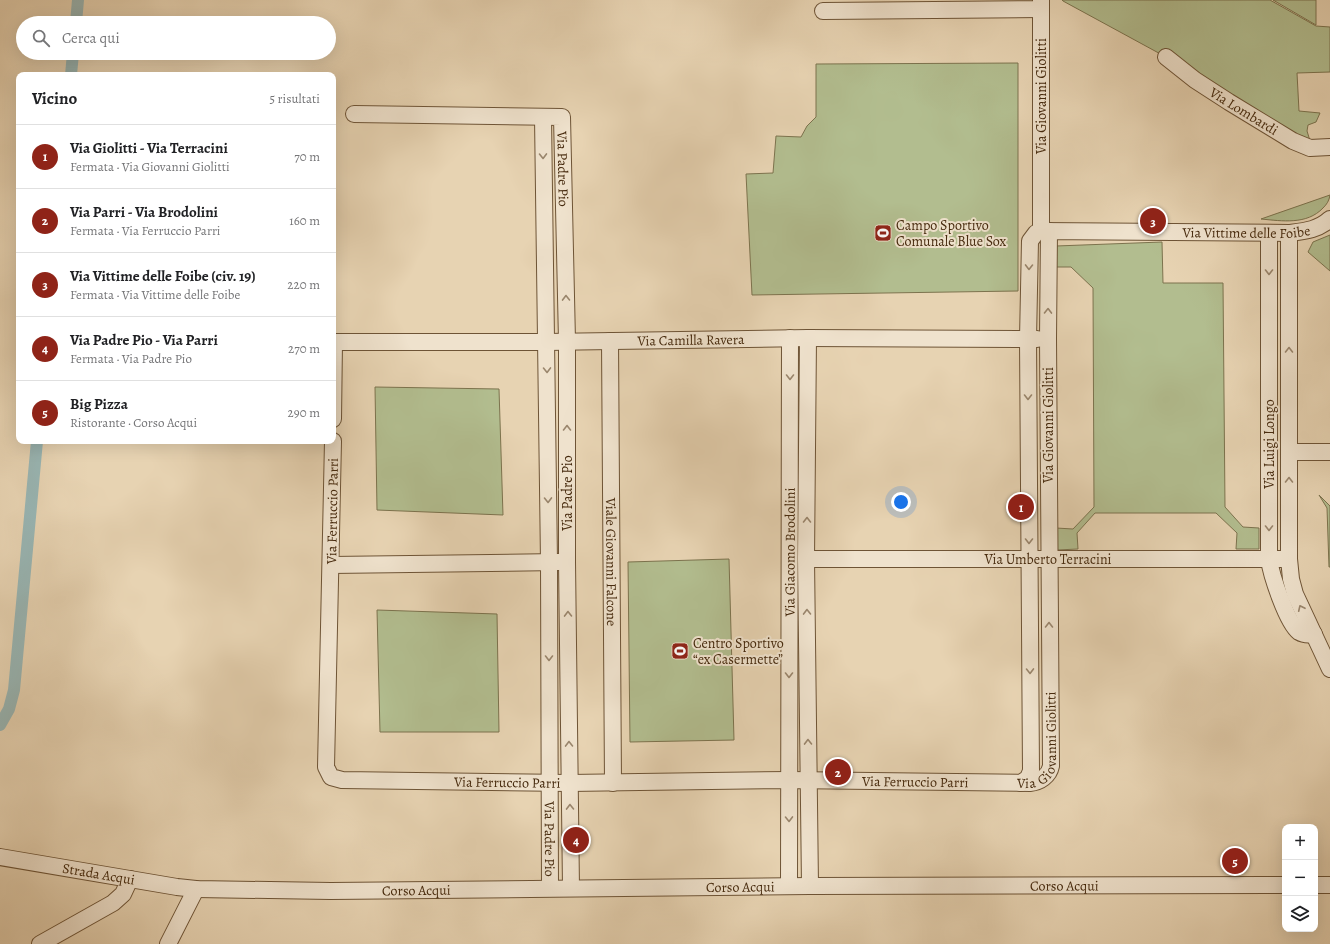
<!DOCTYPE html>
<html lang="it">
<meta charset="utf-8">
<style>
:root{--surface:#fff;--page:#f6f6f6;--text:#202124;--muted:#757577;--line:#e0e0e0;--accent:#8f2418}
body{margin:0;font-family:Alegreya,serif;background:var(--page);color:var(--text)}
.controls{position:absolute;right:12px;bottom:12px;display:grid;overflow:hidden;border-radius:8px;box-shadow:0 4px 16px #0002}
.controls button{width:36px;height:36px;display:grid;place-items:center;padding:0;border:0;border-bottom:1px solid var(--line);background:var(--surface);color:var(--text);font:20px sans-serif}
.you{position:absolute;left:901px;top:502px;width:14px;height:14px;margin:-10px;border:3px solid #fff;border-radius:50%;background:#1a73e8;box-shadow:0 0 0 6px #1a73e833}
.badge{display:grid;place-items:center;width:26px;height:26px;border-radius:50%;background:var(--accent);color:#fff;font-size:13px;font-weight:700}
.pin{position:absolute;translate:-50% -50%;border:2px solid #fff;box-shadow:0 1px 4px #0006}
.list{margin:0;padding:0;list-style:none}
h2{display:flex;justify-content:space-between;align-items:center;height:52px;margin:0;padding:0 16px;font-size:17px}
h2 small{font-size:13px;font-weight:400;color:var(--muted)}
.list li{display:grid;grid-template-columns:26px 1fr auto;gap:12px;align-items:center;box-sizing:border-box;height:64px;padding:0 16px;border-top:1px solid var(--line)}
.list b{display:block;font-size:15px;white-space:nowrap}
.list p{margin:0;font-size:13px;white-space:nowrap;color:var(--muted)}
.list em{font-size:13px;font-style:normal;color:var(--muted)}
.icon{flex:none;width:22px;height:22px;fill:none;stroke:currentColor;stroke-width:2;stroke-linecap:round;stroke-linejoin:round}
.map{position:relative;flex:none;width:1330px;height:944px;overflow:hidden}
.search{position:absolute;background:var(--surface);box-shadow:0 4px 16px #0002;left:16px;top:16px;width:320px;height:44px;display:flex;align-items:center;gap:10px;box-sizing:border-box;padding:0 14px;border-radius:22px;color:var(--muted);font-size:15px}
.panel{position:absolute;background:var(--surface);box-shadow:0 4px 16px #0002;left:16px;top:72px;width:320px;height:372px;border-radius:8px}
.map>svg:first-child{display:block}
</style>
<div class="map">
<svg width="1330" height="944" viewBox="0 0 1330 944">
<rect width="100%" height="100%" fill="#e7d3b2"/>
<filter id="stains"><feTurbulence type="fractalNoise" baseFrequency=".005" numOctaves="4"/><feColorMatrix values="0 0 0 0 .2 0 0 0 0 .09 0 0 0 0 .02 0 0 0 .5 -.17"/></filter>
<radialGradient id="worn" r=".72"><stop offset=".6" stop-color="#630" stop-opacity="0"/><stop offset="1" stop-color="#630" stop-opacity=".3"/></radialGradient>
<!-- green -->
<g fill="#b2bd8f" stroke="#7c734e">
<polygon points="1062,0 1270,0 1316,26 1330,27 1330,72 1297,73 1299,111 1320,113 1316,122 1308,125 1307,131 1311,144 1166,57 1063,1"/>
<polygon points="1273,0 1316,0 1316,25"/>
<polygon points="1018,63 1018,291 752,295 746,174 773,173 776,136 801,137 807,126 816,117 816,64"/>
<path d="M 1330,195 C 1329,201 1327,204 1323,208 C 1307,225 1282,221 1261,219 Z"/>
<polygon points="1330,235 1330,271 1308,252 1313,242"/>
<polygon points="1162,242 1163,283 1223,283 1225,507 1243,527 1259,528 1259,549 1236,549 1237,533 1216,513 1095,513 1077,533 1078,549 1057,550 1056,528 1073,529 1094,507 1093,288 1071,267 1056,267 1056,246"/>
<polygon points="375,387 499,389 503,515 377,510"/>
<polygon points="1319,495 1330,506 1330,567 1329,567 1327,508"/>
<polygon points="729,559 734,740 630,742 628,562"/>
<polygon points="377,610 497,614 499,732 380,732"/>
</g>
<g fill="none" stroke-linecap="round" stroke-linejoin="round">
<!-- canal -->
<g stroke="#99b6b4" stroke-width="12">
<polyline points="76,23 78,0"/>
<polyline points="71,75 73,53"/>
<polyline points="0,725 9,709 14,690 37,441"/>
</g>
<!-- minor casing -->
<g stroke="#6e5436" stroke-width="18">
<g id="minor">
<polyline points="1041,9 1041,231"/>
<polyline points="823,11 1041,9 1041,0"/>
<path id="s1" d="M 1166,57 L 1195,80 L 1229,102 L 1293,141 L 1310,148 L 1330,147"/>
<path id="s2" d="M 354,114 L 562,117 L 567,341 L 567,562 L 571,888"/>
<path id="s3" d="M 543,117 L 549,562 L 550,888"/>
<path d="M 1269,233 L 1269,559 C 1271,575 1287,623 1299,632 C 1304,635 1308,635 1314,634"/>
<polyline points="1289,233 1289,559 1291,579 1295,594 1330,669"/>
<polyline points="808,338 806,559 810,886"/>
<path id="s4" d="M 610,341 L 613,783"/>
<path id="s5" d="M 333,419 L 334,342 L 546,342 L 808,338 L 1037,339"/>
<path id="s6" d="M 333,441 L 326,767 L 331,777 L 342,780 L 569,783 L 789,780 L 1030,783 C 1040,782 1049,776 1051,766 L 1048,339 L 1049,231"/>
<polyline points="1289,452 1330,452"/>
<path id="s7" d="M 806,559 L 1289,559"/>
<polyline points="331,565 559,562"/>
<path id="s8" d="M 1021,783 L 1028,778 L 1031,771 L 1028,339 L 1030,241 L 1036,233 L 1041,231 L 1289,233 C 1305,231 1318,230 1330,219"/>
<path id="s9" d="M 0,857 L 177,887 L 196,889 L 331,891 L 810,886 L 1285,885"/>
<polyline points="1315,885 1330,885"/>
<path id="s10" d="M 789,886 L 790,338"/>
<polyline points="40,944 113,903 123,894 130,879"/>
<polyline points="168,944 196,889"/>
</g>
</g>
<!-- minor -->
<use href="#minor" stroke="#efe2cd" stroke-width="16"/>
</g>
<!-- one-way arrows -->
<defs><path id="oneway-chevron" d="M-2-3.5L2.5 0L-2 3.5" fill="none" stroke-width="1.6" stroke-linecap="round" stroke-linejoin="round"/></defs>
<g stroke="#9a866d">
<use href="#oneway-chevron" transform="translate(543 156) rotate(89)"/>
<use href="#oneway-chevron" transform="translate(1029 267) rotate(91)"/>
<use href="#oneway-chevron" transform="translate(1269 272) rotate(90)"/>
<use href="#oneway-chevron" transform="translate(566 298) rotate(-91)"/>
<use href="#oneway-chevron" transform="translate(1048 311) rotate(-89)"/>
<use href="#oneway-chevron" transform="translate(1289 350) rotate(-90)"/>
<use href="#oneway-chevron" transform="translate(547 370) rotate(89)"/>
<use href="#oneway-chevron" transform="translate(790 377) rotate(90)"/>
<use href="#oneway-chevron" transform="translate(1028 397) rotate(90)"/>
<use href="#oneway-chevron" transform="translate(567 428) rotate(-90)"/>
<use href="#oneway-chevron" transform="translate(1289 480) rotate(-90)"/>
<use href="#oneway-chevron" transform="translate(548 500) rotate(89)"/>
<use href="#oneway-chevron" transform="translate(807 520) rotate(-90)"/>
<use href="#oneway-chevron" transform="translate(1269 528) rotate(90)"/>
<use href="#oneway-chevron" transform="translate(1029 541) rotate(90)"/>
<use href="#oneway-chevron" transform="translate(1301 608) rotate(-115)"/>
<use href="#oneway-chevron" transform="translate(807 612) rotate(-91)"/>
<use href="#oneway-chevron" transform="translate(568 614) rotate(-91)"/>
<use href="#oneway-chevron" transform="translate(1049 625) rotate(-90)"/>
<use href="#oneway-chevron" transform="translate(549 658) rotate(90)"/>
<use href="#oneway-chevron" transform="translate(1030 671) rotate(89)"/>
<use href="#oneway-chevron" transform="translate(789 675) rotate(90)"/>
<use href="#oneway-chevron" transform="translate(808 742) rotate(-91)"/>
<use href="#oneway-chevron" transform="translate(569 744) rotate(-91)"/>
<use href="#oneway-chevron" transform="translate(570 807) rotate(-91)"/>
<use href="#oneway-chevron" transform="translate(789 819) rotate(89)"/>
</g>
<!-- icons -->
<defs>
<g id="stadium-square" transform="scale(0.9)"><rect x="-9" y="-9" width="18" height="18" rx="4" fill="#8f2418" stroke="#efe2cd"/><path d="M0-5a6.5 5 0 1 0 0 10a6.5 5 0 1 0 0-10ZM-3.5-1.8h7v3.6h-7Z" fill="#fff"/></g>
</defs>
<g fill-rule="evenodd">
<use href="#stadium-square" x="883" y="233"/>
<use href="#stadium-square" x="680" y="651"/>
</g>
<g text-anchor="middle" stroke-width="4" stroke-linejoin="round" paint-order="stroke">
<!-- street labels -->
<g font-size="14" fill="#45290d" stroke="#efe2cd">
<text transform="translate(1041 96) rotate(-90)" y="5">Via Giovanni Giolitti</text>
<text dy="5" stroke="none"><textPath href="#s1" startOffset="95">Via Lombardi</textPath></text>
<text dy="5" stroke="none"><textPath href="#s2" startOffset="260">Via Padre Pio</textPath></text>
<text dy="5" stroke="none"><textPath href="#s8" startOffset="767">Via Vittime delle Foibe</textPath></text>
<text dy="5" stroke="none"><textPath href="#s5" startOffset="434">Via Camilla Ravera</textPath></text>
<text transform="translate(1048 425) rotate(-90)" y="5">Via Giovanni Giolitti</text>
<text transform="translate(1269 444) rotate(-90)" y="5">Via Luigi Longo</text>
<text transform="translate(567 493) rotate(-90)" y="5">Via Padre Pio</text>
<text transform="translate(332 511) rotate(-89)" y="5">Via Ferruccio Parri</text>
<text dy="5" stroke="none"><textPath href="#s10" startOffset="334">Via Giacomo Brodolini</textPath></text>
<text dy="5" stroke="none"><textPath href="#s7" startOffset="242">Via Umberto Terracini</textPath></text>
<text dy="5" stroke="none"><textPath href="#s4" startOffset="221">Viale Giovanni Falcone</textPath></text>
<text dy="5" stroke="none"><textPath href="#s6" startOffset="1082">Via Giovanni Giolitti</textPath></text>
<text dy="5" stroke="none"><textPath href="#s6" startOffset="514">Via Ferruccio Parri</textPath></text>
<text dy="5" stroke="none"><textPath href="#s6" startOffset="922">Via Ferruccio Parri</textPath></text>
<text dy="5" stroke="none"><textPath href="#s3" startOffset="722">Via Padre Pio</textPath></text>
<text dy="5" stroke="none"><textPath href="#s9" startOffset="100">Strada Acqui</textPath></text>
<text dy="5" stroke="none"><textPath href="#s9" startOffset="1067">Corso Acqui</textPath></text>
<text dy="5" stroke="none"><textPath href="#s9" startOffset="743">Corso Acqui</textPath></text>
<text dy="5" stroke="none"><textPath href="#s9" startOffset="419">Corso Acqui</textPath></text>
</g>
<!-- poi labels -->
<g font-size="14" fill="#45290d" stroke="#efe2cd" text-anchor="start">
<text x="896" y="230">Campo Sportivo<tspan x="896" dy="16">Comunale Blue Sox</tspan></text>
<text x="693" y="648">Centro Sportivo<tspan x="693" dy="16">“ex Casermette”</tspan></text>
</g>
</g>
<rect width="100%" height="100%" filter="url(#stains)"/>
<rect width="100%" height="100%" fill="url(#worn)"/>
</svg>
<div class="controls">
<button>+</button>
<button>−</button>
<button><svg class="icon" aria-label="layers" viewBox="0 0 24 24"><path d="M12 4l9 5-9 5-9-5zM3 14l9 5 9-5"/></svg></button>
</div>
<div class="you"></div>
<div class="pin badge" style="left:1021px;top:507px">1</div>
<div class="pin badge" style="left:838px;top:772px">2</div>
<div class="pin badge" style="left:1153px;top:221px">3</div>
<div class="pin badge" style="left:576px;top:840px">4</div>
<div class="pin badge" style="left:1235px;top:861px">5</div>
<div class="search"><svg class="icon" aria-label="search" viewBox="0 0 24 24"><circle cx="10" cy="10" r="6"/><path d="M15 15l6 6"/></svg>Cerca qui</div>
<section class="panel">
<h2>Vicino<small>5 risultati</small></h2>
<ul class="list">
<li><span class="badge">1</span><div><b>Via Giolitti - Via Terracini</b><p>Fermata · Via Giovanni Giolitti</p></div><em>70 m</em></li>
<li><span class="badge">2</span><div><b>Via Parri - Via Brodolini</b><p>Fermata · Via Ferruccio Parri</p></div><em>160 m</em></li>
<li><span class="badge">3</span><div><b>Via Vittime delle Foibe (civ. 19)</b><p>Fermata · Via Vittime delle Foibe</p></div><em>220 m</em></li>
<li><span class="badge">4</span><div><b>Via Padre Pio - Via Parri</b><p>Fermata · Via Padre Pio</p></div><em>270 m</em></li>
<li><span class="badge">5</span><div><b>Big Pizza</b><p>Ristorante · Corso Acqui</p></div><em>290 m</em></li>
</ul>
</section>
</div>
